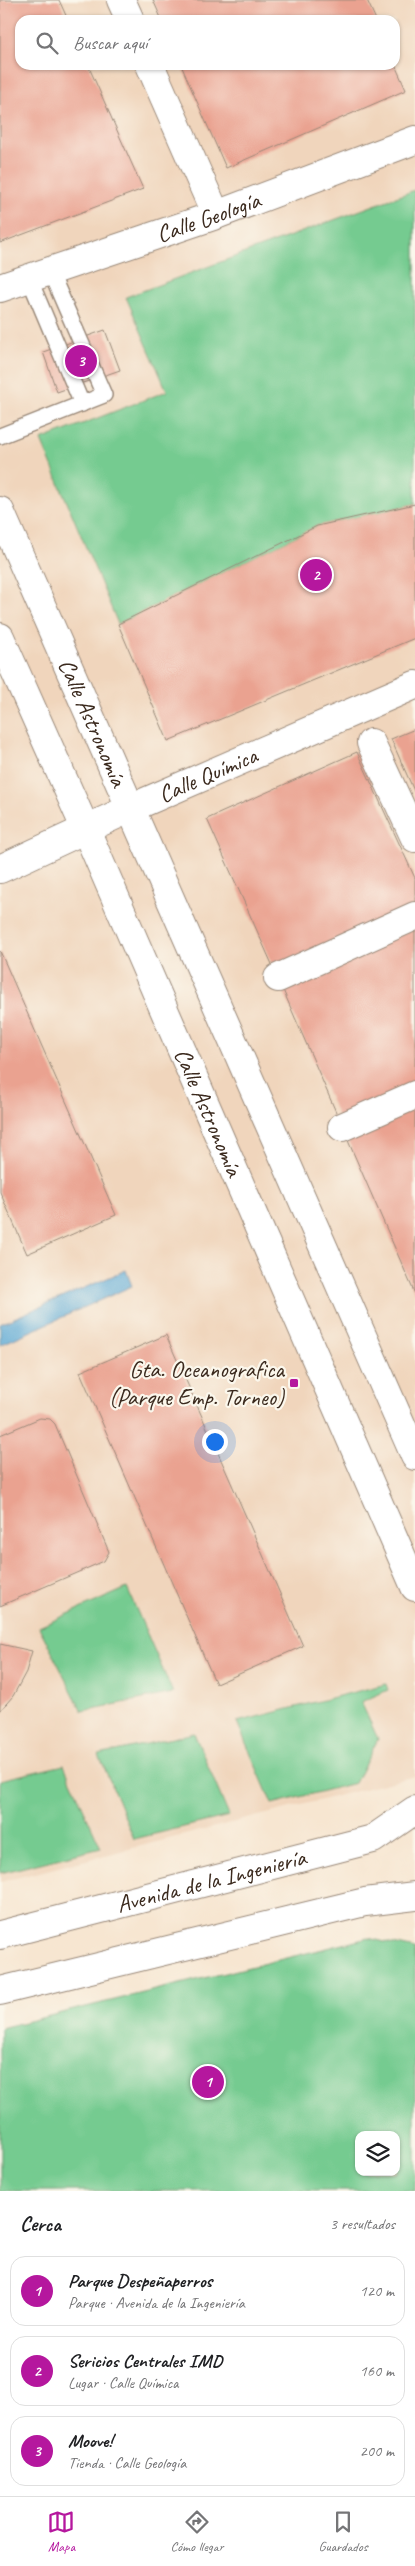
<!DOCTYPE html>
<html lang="es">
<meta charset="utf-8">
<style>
:root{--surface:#fff;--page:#f6f6f6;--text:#202124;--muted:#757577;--line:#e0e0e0;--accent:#b5179e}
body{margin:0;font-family:Caveat,sans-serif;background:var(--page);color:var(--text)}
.controls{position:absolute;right:15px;bottom:15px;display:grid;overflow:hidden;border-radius:10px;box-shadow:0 1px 4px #0004}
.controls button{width:45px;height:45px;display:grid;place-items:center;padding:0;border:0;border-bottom:1px solid var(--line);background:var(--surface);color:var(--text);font:25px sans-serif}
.you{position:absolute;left:214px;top:1441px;width:18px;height:18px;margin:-12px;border:4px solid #fff;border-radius:50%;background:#1a73e8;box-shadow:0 0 0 8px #1a73e833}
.badge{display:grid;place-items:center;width:32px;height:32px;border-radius:50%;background:var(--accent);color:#fff;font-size:16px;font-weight:700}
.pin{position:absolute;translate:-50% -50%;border:2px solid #fff;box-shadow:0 1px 5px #0006}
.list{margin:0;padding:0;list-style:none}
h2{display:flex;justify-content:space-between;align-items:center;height:65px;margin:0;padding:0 20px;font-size:21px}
h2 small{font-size:16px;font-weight:400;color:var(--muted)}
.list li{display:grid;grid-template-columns:32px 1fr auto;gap:15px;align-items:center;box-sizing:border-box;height:70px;margin:0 10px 10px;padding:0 10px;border:1px solid var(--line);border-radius:15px}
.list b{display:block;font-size:19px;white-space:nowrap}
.list p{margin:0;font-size:16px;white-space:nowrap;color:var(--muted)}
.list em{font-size:16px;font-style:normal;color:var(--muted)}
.icon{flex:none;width:28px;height:28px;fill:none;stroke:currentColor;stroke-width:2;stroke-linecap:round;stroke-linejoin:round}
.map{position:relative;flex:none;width:415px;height:2191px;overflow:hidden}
.search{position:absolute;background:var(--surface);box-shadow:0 1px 4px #0004;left:15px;right:15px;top:15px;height:55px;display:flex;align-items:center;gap:12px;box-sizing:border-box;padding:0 18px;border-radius:15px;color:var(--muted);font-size:19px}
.sheet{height:305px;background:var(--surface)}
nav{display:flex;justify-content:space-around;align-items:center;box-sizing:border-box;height:70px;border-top:1px solid var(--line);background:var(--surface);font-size:14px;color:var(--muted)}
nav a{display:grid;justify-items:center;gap:2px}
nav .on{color:var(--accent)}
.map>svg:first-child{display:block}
</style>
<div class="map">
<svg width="415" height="2191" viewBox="0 0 415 2191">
<rect width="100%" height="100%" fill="#fbf7ec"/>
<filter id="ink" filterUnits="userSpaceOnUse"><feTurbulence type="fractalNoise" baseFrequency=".02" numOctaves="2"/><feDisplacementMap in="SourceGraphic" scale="10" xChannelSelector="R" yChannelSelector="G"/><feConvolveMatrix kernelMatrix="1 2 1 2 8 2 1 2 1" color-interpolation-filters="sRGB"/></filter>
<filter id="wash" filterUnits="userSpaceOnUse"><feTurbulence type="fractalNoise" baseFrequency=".0096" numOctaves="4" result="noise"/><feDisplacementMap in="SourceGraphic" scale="20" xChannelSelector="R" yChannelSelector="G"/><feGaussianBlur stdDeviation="1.12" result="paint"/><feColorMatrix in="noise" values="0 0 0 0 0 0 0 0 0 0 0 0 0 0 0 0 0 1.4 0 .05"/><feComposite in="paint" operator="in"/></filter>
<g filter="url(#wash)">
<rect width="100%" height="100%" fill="#f7e6d1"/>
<!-- built -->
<path fill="#f0d5bc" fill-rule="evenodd" d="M 0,0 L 415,0 L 415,1776 L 0,1882 ZM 20,20 L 395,20 L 395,65 L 20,65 Z"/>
<!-- green -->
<g fill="#74cb90" stroke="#587a57" fill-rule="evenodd">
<polygon points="415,190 415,504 317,526 118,624 41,440 167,391 126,297"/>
<polygon points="127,1588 173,1693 82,1711 39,1627"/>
<polygon points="386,1684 388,1690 361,1702 378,1739 355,1783 272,1804 237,1722"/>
<polygon points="194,1733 229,1816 134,1839 99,1755"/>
<polygon points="64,1765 101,1848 0,1873 0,1780"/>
<path d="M 368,1938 L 415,1949 L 415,2191 L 0,2191 L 0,2028 ZM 359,2135 L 396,2135 L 396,2172 L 359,2172 Z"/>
</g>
<!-- water -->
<polygon fill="#5ba8d4" stroke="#4b6979" points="126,1270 132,1286 0,1345 0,1324"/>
<g id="blocks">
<!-- building -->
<g fill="#eaa290">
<polygon points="0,0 59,0 68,20 20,20 20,65 88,65 143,189 0,243"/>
<polygon points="153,0 367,0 376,20 162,20"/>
<polygon points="181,65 395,65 406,90 226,168"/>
<polygon points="105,330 120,370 57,392 43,352"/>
<polygon points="415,504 415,638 168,741 118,624 317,526"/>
<polygon points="415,729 415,793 391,739"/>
<polygon points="357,752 415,878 415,907 275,971 207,819"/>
<polygon points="415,927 415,1086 339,1119 283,990"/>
<polygon points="0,951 116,1215 27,1254 0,1192"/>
<polygon points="415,1106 415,1294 346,1136"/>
<polygon points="166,1335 303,1646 216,1684 80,1372"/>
<polygon points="40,1418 50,1419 55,1424 109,1552 104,1561 0,1606 0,1435"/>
<polygon points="0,1644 32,1651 26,1672 13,1696 0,1711"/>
</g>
</g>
</g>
<g filter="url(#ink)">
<use href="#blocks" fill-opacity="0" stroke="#998878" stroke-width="1"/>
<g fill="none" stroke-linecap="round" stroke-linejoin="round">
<!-- lane casing -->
<g stroke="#998878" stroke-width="18">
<g id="lane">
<polyline points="29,278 82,404"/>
<polyline points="0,436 104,395 50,271"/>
</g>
</g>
<!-- street casing -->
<g stroke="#998878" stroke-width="30">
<g id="street">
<polyline points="121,0 130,20"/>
<polyline points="150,65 216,215"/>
<path id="s1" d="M 0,288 L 216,215 L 415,140"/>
<polyline points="371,743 415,838"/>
<path id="s2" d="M 0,869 L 131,808 L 415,685"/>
<polyline points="278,978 415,916"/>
<polyline points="342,1127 415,1095"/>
</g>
</g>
<!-- secondary casing -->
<g stroke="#998878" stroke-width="30">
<g id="secondary">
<path id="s3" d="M 0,511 L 415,1456"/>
<path id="s4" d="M 0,637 L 86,830 L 415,1587"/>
<path id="s5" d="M 0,1935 L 373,1839 L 415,1810"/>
<polyline points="0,1991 365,1902 415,1896"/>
</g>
</g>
<!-- lane -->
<use href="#lane" stroke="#fff" stroke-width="15"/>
<!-- street -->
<use href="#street" stroke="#fff" stroke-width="28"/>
<!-- secondary -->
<use href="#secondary" stroke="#fff" stroke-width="28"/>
</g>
</g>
<!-- markers -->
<rect fill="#b5179e" stroke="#fbf7ec" stroke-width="2" x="289" y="1378" width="10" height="10" rx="2.5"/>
<g text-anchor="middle" stroke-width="4.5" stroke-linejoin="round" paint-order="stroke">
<!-- street labels -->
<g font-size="24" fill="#3b2a1e" stroke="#fbf7ec">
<text dy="8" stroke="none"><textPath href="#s1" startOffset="220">Calle Geología</textPath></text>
<text dy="8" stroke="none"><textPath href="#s3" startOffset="231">Calle Astronomía</textPath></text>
<text dy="8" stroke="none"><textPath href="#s2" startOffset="228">Calle Química</textPath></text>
<text dy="8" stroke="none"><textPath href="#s4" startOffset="519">Calle Astronomía</textPath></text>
<text dy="8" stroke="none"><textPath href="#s5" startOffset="218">Avenida de la Ingeniería</textPath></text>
</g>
<!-- poi labels -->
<g font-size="24" fill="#3b2a1e" stroke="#fbf7ec" text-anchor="end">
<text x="284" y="1377">Gta. Oceanografica<tspan x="284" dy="28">(Parque Emp. Torneo)</tspan></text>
</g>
</g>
</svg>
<div class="controls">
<button><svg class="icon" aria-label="layers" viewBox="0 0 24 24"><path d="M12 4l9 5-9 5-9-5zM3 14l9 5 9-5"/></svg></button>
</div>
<div class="you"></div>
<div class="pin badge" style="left:208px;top:2082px">1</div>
<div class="pin badge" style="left:316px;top:575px">2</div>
<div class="pin badge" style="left:81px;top:361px">3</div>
<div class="search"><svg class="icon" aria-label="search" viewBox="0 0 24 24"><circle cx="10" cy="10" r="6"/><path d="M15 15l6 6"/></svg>Buscar aquí</div>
</div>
<section class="sheet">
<h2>Cerca<small>3 resultados</small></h2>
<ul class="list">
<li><span class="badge">1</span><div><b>Parque Despeñaperros</b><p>Parque · Avenida de la Ingeniería</p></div><em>120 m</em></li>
<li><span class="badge">2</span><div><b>Sericios Centrales IMD</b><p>Lugar · Calle Química</p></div><em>160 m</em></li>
<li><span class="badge">3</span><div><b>Moove!</b><p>Tienda · Calle Geología</p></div><em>200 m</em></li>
</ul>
</section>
<nav>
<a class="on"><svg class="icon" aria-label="map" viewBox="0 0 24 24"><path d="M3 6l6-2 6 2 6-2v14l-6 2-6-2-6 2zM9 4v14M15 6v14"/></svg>Mapa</a>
<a><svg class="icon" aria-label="directions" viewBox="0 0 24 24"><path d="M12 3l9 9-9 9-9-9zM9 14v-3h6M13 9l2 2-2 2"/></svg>Cómo llegar</a>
<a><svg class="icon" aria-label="saved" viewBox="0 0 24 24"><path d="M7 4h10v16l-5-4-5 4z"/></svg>Guardados</a>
</nav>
